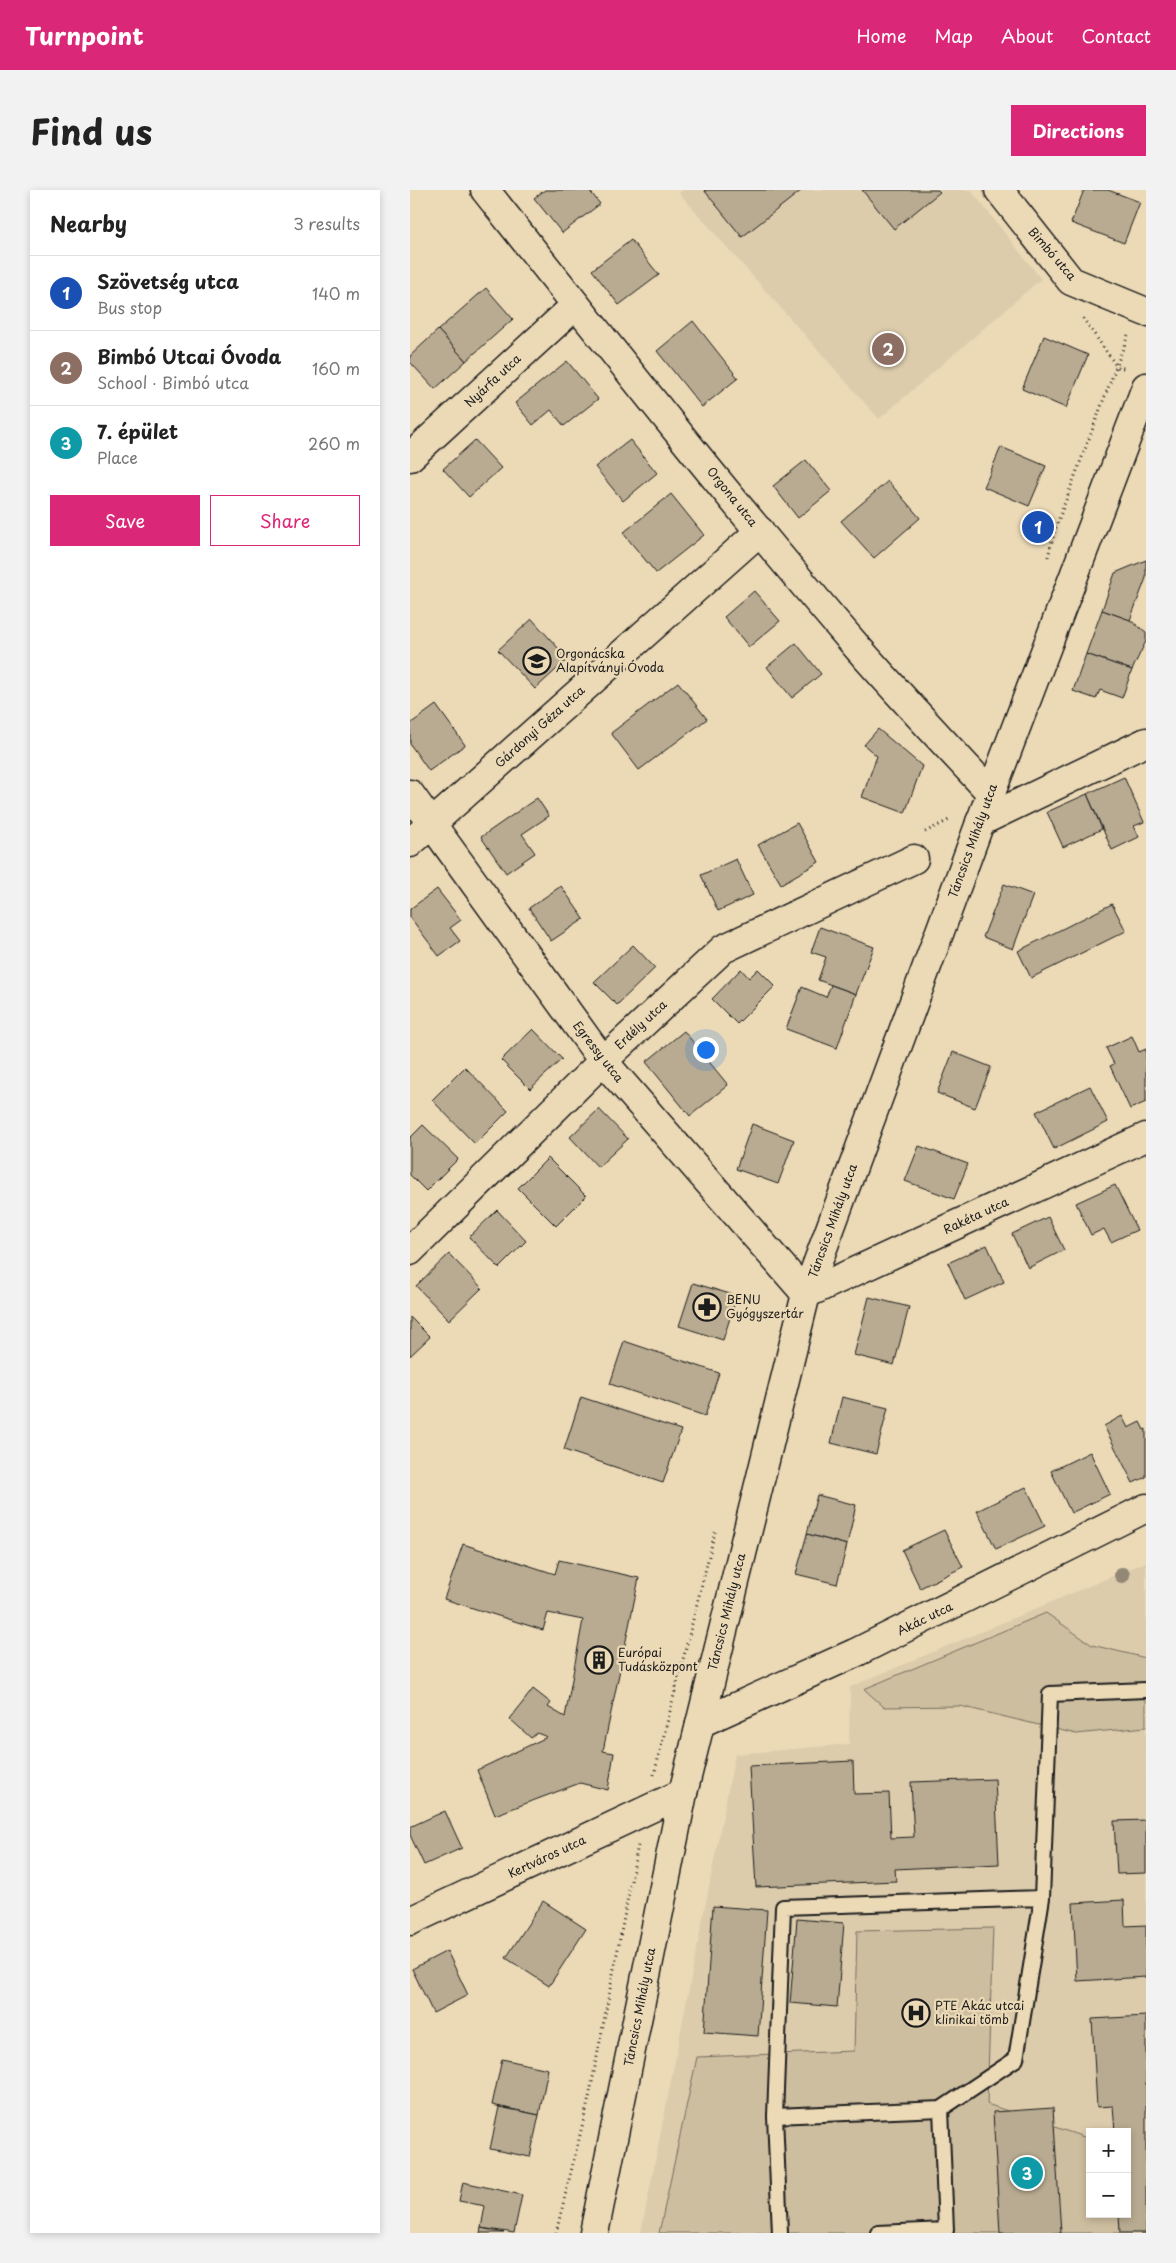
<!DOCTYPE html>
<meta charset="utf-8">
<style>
:root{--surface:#fff;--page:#f2f2f2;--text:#222;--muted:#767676;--line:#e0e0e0;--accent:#db2777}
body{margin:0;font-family:"Playpen Sans",sans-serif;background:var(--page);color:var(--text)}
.controls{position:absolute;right:15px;bottom:15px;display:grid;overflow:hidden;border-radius:0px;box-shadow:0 2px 8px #0003}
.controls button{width:45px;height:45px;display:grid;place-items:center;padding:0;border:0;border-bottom:1px solid var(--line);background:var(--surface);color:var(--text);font:25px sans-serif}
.you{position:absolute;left:295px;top:859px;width:18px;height:18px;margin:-12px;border:4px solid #fff;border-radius:50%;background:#1a73e8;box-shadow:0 0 0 8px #1a73e833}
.badge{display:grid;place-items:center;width:32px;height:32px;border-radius:50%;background:var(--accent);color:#fff;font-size:16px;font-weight:700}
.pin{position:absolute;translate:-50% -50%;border:2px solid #fff;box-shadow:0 1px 5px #0006}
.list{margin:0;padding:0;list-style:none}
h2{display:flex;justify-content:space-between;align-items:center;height:65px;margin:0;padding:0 20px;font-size:21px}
h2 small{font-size:16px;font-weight:400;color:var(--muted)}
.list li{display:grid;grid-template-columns:32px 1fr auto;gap:15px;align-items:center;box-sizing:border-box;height:75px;padding:0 20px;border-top:1px solid var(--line)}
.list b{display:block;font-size:19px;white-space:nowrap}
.list p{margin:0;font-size:16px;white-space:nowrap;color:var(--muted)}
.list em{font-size:16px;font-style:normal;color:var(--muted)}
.actions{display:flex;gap:10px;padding:15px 20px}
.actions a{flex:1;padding:11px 0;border:1px solid var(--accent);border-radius:0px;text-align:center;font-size:18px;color:var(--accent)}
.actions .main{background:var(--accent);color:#fff}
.map{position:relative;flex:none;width:736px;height:2043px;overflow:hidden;border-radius:0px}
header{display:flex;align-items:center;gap:30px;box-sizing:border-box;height:70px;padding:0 25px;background:var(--accent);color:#fff}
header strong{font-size:24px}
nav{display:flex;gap:28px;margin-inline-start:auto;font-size:18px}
.intro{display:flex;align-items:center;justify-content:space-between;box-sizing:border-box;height:120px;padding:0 30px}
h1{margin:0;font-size:35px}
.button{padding:12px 22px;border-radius:0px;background:var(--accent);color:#fff;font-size:18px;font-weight:700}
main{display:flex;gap:30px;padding:0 30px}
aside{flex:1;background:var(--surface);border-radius:0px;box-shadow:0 2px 8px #0003}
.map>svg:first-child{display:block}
</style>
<header>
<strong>Turnpoint</strong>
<nav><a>Home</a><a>Map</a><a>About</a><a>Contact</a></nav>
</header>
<div class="intro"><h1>Find us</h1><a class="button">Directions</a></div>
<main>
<aside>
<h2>Nearby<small>3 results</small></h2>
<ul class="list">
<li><span class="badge" style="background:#1a4fb4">1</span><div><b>Szövetség utca</b><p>Bus stop</p></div><em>140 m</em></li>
<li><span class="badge" style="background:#8d6e63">2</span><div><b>Bimbó Utcai Óvoda</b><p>School · Bimbó utca</p></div><em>160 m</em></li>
<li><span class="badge" style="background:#0f9aa8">3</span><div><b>7. épület</b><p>Place</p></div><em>260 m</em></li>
</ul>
<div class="actions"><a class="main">Save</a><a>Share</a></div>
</aside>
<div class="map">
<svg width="736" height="2043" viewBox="0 0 736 2043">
<rect width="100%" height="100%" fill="#ecdab7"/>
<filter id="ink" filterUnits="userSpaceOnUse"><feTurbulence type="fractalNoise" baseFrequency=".02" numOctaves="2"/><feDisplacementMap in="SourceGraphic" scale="10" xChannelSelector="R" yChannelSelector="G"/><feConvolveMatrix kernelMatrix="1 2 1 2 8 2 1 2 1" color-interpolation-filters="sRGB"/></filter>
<g filter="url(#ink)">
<!-- built -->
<g fill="#dcccac" fill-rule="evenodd">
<polygon points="273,0 561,0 631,89 469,229 269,3"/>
<path d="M 736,1372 L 736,2043 L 231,2043 L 325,1564 L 439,1554 L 440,1497 ZM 680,1942 L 717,1942 L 717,2024 L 680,2024 Z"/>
</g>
<!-- green -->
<g fill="#cebea0" stroke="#756d5e">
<polygon points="636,1423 682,1455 736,1468 736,1537 666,1544 550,1516 474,1517 454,1499"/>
<polygon points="583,1738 577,1914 680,1949 680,2024 717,2024 736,2043 249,2043 287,1867 444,1861 447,1741"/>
</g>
<!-- building -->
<g fill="#b8ab91" stroke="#1c1c1c">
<polygon points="135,0 179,0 190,14 152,43 124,8"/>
<polygon points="294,0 392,0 332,47"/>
<polygon points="452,0 528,0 530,2 484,39"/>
<polygon points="674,0 698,0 730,12 714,53 661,33"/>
<polygon points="221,50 249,85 209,115 182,80"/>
<polygon points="76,98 103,129 56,171 28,140"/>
<polygon points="283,131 328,188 292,217 247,161"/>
<polygon points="28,140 56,171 25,199 0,172 0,166"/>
<polygon points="634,146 678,165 656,218 612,199"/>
<polygon points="157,171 188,209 154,236 141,220 123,235 105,213"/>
<polygon points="65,250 91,278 59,307 33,279"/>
<polygon points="220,250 247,283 213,311 185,277"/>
<polygon points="591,257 636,276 619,316 574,297"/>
<polygon points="396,270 421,301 388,328 363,296"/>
<polygon points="478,291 510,328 464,368 431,331"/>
<polygon points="261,304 294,345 246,383 213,343"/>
<polygon points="736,370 736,388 720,430 692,420 705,383"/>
<polygon points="344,401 370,431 339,457 314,427"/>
<polygon points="692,420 720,430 736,442 736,451 722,480 676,464"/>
<polygon points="122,429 158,469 125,499 88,460"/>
<polygon points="386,453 411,484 382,508 357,477"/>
<polygon points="676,464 722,480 712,508 690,500 686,509 663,501"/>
<polygon points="268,492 297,529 229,580 201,543"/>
<polygon points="26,515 55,555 19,581 0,554 0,534"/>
<polygon points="468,539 512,576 495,623 452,607 467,566 454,555"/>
<polygon points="714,587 734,632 724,636 729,647 702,660 677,604"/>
<polygon points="677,604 692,639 653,657 637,622"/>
<polygon points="127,608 139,626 112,644 125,663 96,683 71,647"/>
<polygon points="387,633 409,672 371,694 348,655"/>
<polygon points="326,669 343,705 308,721 291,685"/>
<polygon points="594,694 623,705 603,759 573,747"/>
<polygon points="151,696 174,729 141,751 119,718"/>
<polygon points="27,699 51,730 40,738 50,751 29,766 0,727 0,719"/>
<polygon points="702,714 716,741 621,788 608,761"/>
<polygon points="410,737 464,757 446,804 408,790 416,767 401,762"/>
<polygon points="223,755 245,778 207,815 184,792"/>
<polygon points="331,779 339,788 348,779 365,796 327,834 302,809"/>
<polygon points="421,795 446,804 427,858 376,839 392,797 416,807"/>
<polygon points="123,839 152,869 120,899 91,870"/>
<polygon points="274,841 318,895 280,926 236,872"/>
<polygon points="722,846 729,862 736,859 736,912 720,919 700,876 704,874 696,858"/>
<polygon points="543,862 581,877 565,918 527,903"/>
<polygon points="55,877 98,921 65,954 22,910"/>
<polygon points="680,896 698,932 644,959 626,922"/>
<polygon points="189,919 218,949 188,977 160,947"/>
<polygon points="342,934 384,950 368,994 326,979"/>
<polygon points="13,935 48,969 16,1001 0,985 0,948"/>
<polygon points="509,956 558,974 544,1009 495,991"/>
<polygon points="138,968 176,1006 146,1036 108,998"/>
<polygon points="705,995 727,1040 701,1052 694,1039 681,1045 666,1013"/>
<polygon points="87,1020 116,1051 89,1078 59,1047"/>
<polygon points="638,1027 654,1060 618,1078 602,1044"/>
<polygon points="577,1055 594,1092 555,1110 538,1073"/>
<polygon points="39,1064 72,1098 39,1130 6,1096"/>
<polygon points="283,1093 327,1106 313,1150 269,1136"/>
<polygon points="459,1107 499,1117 484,1175 444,1165"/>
<polygon points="0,1127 20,1147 0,1166"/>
<polygon points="214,1151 309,1183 295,1226 200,1194"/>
<polygon points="171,1207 271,1240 253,1293 154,1260"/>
<polygon points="432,1207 478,1218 466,1264 421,1253"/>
<polygon points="712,1226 718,1238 730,1232 734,1240 736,1239 736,1287 723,1293 694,1236"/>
<polygon points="680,1262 700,1304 661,1323 641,1281"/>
<polygon points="616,1297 635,1336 586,1359 567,1321"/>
<polygon points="407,1305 446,1315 437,1355 397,1344"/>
<polygon points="534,1340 553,1377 510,1398 492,1360"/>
<polygon points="397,1344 437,1355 427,1394 386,1384"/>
<polygon points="53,1354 145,1384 149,1370 229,1388 193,1561 204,1563 198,1600 170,1593 85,1625 67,1580 137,1547 127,1543 121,1548 100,1529 123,1499 141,1513 138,1517 155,1527 173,1430 138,1423 133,1440 34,1409"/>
<polygon points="443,1571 444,1604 479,1603 481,1648 504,1647 501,1592 585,1589 589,1674 485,1679 486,1691 346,1697 339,1576"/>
<polygon points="35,1621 52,1658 14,1675 0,1645 0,1637"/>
<polygon points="736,1630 736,1683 707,1684 704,1631"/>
<polygon points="714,1710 715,1736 736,1735 736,1787 667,1791 663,1713"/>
<polygon points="133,1711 176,1739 139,1796 96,1768"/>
<polygon points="303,1716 357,1720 348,1846 294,1842"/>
<polygon points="387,1729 434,1733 427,1817 380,1813"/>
<polygon points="37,1761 58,1805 23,1823 2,1779"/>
<polygon points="736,1826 736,2043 710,2043 709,2024 717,2024 717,1942 705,1942 703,1916 687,1917 682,1829"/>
<polygon points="92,1869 138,1879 129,1925 82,1915"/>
<polygon points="89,1917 129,1925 120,1967 80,1959"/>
<polygon points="643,1918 651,2043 590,2043 583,1922"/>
<polygon points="53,1992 112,2005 104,2043 71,2038 75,2016 49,2011"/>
<polygon points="71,2038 94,2043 70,2043"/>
</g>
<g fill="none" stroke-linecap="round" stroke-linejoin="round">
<!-- lane casing -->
<g stroke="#1c1c1c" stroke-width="18">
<g id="lane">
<polyline points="632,1708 373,1717 365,1926 531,1919 606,1869 632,1708 640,1504 736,1500"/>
<polyline points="365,1926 370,2043"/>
<polyline points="468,2043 536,2040 531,1919"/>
</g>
</g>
<!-- street casing -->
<g stroke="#1c1c1c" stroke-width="31">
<g id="street">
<path d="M 75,0 C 197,154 319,309 447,457 C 491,507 536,555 581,603"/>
<polyline points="589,0 661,91 736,122"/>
<polyline points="0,267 166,115"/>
<polyline points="0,604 193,871 396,1104 736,947"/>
<polyline points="570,632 736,552"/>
<polyline points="0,653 350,341"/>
<polyline points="0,1061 193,871 313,759 504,669"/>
<polyline points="290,1533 445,1463 736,1318"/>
<polyline points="0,1731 273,1603"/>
</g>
</g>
<!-- secondary casing -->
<g stroke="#1c1c1c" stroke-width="31">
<polyline id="secondary" points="184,2043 273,1603 396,1104 581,603 736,197"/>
</g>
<!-- path -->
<g stroke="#1c1c1c" stroke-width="3" stroke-dasharray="1 4" stroke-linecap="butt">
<polyline points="673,128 707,177 714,178"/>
<polyline points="638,367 645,339 718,145"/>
<polyline points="515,642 541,629"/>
<polyline points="244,1585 305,1342"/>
<polyline points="146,2043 179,1908 228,1655"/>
</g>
<!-- lane -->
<use href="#lane" stroke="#ecdab7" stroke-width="14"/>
<!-- street -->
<use href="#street" stroke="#ecdab7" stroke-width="28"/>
<!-- secondary -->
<use href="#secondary" stroke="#ecdab7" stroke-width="28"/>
</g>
<!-- trees -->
<circle fill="#928874" cx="712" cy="1385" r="8"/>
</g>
<!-- icons -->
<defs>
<g id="school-ring" transform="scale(1.4375)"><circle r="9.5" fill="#ecdab7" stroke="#1c1c1c" stroke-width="1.5"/><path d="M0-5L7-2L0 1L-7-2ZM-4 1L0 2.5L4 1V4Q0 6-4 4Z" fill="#1c1c1c"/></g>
<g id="pharmacy-ring" transform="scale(1.4375)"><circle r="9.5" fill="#ecdab7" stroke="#1c1c1c" stroke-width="1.5"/><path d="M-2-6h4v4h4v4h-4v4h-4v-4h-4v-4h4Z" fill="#1c1c1c"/></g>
<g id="building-ring" transform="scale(1.4375)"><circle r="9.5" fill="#ecdab7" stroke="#1c1c1c" stroke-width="1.5"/><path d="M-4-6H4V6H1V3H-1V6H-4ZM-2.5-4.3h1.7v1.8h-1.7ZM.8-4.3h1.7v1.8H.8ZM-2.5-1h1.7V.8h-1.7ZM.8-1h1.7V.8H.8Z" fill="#1c1c1c"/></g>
<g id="hospital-ring" transform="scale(1.4375)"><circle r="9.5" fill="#ecdab7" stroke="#1c1c1c" stroke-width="1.5"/><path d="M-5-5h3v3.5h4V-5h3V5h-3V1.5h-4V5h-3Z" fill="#1c1c1c"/></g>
</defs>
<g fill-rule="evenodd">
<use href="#school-ring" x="127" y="471"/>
<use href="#pharmacy-ring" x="297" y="1117"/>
<use href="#building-ring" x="189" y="1470"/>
<use href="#hospital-ring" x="506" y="1823"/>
</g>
<g text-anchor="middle" stroke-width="4.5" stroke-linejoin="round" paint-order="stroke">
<!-- street labels -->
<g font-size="12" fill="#1c1c1c" stroke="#ecdab7">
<text transform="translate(642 64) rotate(49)" y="4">Bimbó utca</text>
<text transform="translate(83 191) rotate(-43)" y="4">Nyárfa utca</text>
<text transform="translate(322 307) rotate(51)" y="4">Orgona utca</text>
<text transform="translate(130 537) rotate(-42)" y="4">Gárdonyi Géza utca</text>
<text transform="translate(563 651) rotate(-70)" y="4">Táncsics Mihály utca</text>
<text transform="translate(231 835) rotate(-43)" y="4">Erdély utca</text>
<text transform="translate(188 862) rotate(52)" y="4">Egressy utca</text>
<text transform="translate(566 1026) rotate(-25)" y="4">Rakéta utca</text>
<text transform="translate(423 1031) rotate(-70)" y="4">Táncsics Mihály utca</text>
<text transform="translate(317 1422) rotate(-76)" y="4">Táncsics Mihály utca</text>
<text transform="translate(515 1429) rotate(-26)" y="4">Akác utca</text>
<text transform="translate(137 1667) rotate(-25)" y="4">Kertváros utca</text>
<text transform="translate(230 1817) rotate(-79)" y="4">Táncsics Mihály utca</text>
</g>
<!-- poi labels -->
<g font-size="12" fill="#1c1c1c" stroke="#ecdab7" text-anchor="start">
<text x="146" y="468">Orgonácska<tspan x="146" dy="14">Alapítványi Óvoda</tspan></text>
<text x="316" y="1114">BENU<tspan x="316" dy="14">Gyógyszertár</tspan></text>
<text x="208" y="1467">Európai<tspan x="208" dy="14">Tudásközpont</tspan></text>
<text x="525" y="1820">PTE Akác utcai<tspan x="525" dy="14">klinikai tömb</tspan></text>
</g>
</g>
</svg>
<div class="controls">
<button>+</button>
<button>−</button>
</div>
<div class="you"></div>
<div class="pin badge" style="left:628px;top:337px;background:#1a4fb4">1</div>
<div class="pin badge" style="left:478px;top:159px;background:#8d6e63">2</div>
<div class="pin badge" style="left:617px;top:1983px;background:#0f9aa8">3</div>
</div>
</main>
